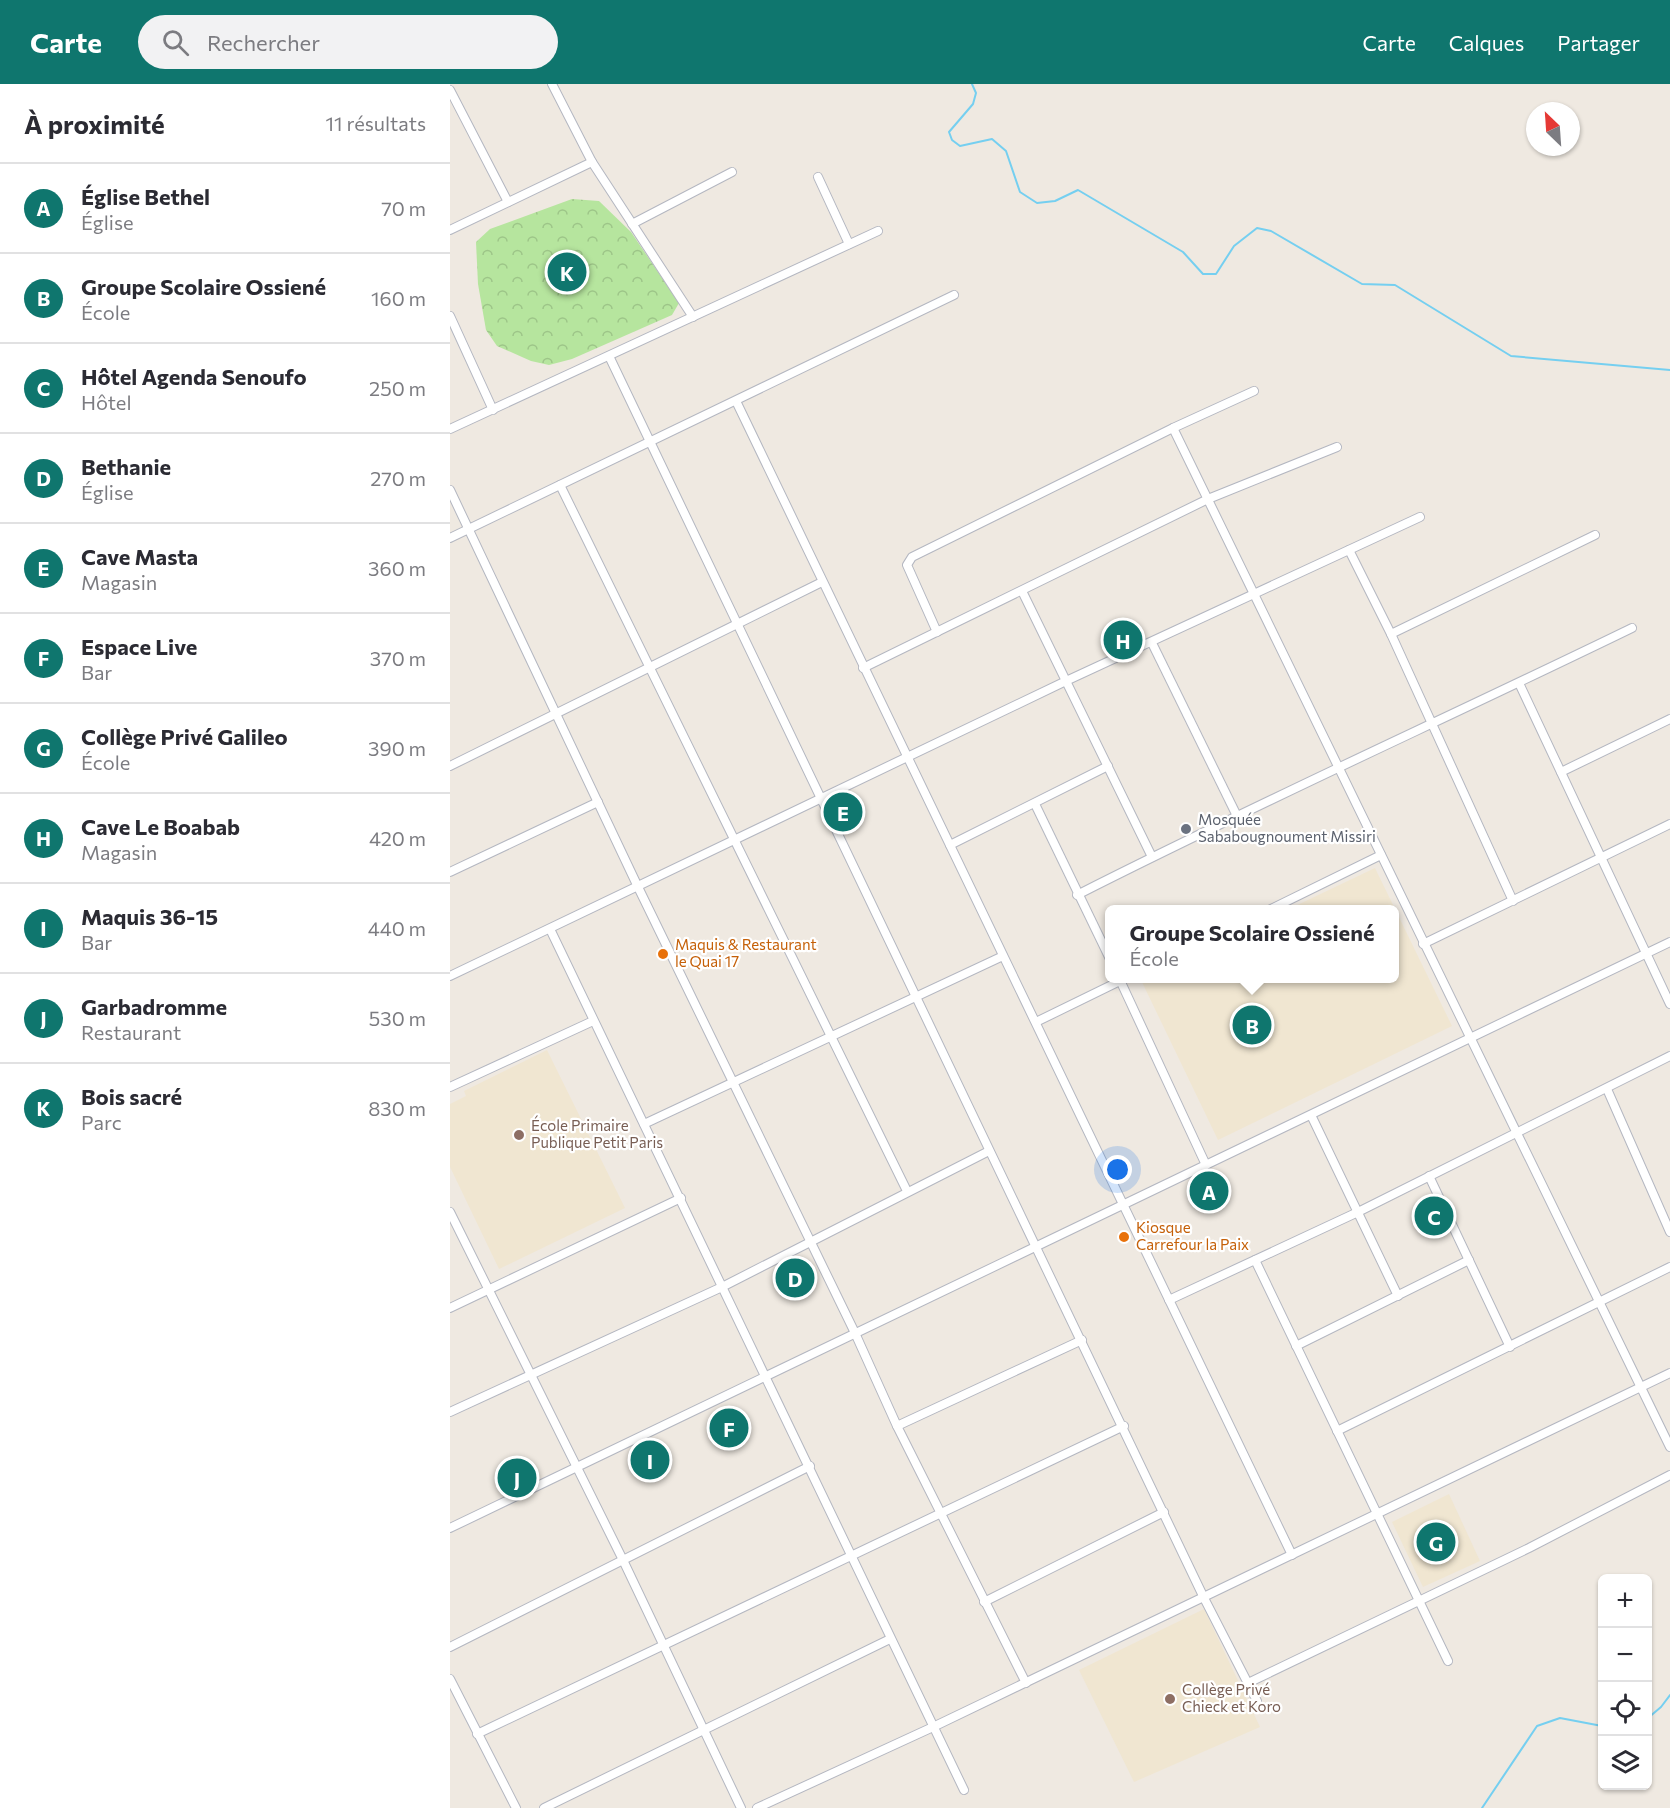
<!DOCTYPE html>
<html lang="fr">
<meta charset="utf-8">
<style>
:root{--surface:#fff;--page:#f2f2f3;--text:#2b2b33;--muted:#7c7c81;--line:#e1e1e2;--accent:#0f766e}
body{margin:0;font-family:Commissioner,sans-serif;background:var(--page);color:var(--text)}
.controls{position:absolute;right:18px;bottom:18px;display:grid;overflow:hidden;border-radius:9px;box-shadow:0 2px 4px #0004}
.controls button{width:54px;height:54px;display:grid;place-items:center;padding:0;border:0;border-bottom:2px solid var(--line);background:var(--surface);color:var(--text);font:30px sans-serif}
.compass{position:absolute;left:1076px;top:18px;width:54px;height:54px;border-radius:50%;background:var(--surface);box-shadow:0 2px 4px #0004;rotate:335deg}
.you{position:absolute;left:668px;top:1086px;width:21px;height:21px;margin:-15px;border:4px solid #fff;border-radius:50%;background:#1a73e8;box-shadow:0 0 0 9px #1a73e833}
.badge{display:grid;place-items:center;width:39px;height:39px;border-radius:50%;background:var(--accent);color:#fff;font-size:20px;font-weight:700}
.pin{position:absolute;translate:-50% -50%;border:3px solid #fff;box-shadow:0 2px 6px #0006}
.popup{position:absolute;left:655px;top:821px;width:294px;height:78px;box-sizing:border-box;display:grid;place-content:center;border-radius:9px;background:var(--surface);filter:drop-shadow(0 2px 4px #0005);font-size:20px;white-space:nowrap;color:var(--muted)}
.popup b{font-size:22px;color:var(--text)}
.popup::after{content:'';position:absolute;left:50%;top:100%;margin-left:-12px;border:12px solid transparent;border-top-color:var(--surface)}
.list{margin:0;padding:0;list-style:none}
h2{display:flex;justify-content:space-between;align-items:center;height:78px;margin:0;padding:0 24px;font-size:26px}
h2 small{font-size:20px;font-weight:400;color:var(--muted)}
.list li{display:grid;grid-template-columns:39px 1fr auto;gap:18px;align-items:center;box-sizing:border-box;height:90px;padding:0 24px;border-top:2px solid var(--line)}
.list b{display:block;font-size:22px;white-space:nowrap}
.list p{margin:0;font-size:20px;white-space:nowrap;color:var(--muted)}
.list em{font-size:20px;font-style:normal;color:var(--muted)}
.icon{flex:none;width:33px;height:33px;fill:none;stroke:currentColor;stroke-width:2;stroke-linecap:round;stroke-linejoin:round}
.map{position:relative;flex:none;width:1220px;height:1724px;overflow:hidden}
header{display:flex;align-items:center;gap:36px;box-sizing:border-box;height:84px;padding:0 30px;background:var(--accent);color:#fff}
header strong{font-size:28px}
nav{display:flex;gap:33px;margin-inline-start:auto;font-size:21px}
.search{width:420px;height:54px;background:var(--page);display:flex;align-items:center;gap:15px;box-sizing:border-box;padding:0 21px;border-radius:33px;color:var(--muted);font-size:22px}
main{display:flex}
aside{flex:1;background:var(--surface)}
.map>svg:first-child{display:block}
</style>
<header>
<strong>Carte</strong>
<div class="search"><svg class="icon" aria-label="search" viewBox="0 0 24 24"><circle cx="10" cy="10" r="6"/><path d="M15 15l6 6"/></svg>Rechercher</div>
<nav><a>Carte</a><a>Calques</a><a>Partager</a></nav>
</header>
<main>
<aside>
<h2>À proximité<small>11 résultats</small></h2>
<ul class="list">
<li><span class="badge">A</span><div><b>Église Bethel</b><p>Église</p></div><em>70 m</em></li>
<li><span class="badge">B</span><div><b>Groupe Scolaire Ossiené</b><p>École</p></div><em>160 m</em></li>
<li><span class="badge">C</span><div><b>Hôtel Agenda Senoufo</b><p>Hôtel</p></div><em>250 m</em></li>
<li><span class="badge">D</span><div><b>Bethanie</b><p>Église</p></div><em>270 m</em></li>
<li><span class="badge">E</span><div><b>Cave Masta</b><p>Magasin</p></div><em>360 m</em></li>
<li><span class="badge">F</span><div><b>Espace Live</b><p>Bar</p></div><em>370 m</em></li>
<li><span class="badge">G</span><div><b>Collège Privé Galileo</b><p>École</p></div><em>390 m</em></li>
<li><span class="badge">H</span><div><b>Cave Le Boabab</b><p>Magasin</p></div><em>420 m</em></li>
<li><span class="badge">I</span><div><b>Maquis 36-15</b><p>Bar</p></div><em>440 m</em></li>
<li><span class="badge">J</span><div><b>Garbadromme</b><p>Restaurant</p></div><em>530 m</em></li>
<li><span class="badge">K</span><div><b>Bois sacré</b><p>Parc</p></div><em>830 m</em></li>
</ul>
</aside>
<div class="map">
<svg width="1220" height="1724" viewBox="0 0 1220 1724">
<defs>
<pattern id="park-crowns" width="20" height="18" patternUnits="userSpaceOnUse" patternTransform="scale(1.5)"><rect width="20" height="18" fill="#b6e59e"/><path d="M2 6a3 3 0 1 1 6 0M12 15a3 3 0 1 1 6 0" fill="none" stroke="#9dc588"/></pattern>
</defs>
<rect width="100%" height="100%" fill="#efe9e1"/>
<!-- education -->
<g fill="#f0e6d1">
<polygon points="925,784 1002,942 768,1056 691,896 944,894 944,826 839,825"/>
<polygon points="97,966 175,1124 49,1185 0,1083 0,1020 16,1012 14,1007"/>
<polygon points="999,1410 1030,1477 973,1503 942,1438"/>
<polygon points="754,1525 810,1643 684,1698 629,1586"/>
</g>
<!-- park -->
<polygon fill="url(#park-crowns)" points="122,115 149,117 181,148 229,219 222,231 122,275 99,281 81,277 47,262 36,246 28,200 26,158 40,145"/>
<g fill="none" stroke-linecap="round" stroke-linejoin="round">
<!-- stream -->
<g stroke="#75cff0" stroke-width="2">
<polyline points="522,0 526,9 523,20 499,48 502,56 510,62 542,55 556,67 570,108 587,119 605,117 628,106 733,168 753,190 766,190 784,162 807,144 821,147 912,200 945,201 1061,272 1220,286"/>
<polyline points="1198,1634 1211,1623 1220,1611"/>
<polyline points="1032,1724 1087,1642 1110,1634 1152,1642"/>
</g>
<!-- minor casing -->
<g stroke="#b4b7c1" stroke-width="10">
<g id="minor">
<polyline points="102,0 142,78 243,233"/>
<polyline points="0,6 58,118"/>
<polyline points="368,93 399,160"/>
<polyline points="182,140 282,88"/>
<polyline points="0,146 142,78"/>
<polyline points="0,232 43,326"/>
<polyline points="159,272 754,1514 807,1617"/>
<path d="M 286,317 C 469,703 656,1087 842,1471"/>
<polyline points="723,344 1220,1363"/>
<polyline points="0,345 428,147"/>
<polyline points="110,401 457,1107"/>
<polyline points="0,406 188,803 405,1249 447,1342 576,1599"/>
<polyline points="0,454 504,211"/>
<polyline points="899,466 941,550 1063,817"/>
<polyline points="572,507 702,773"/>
<polyline points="487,548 457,481 462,473 723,344 804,307"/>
<polyline points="941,550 1145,451"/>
<polyline points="702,559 787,732"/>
<polyline points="413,584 758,415 887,363"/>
<polyline points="1069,599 1220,920"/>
<polyline points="0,682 372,498"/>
<polyline points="1111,688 1220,635"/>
<polyline points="585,720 660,875"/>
<polyline points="500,761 658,682"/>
<polyline points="0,788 148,718"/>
<path d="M 627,811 C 810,718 997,634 1182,544"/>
<polyline points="819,826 931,771"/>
<polyline points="100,845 514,1706"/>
<polyline points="973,860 1220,740"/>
<polyline points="0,892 616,597 970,433"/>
<polyline points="669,894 756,1081"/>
<polyline points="586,938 676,894"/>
<polyline points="0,1003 143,937"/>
<polyline points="1157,1005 1220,1148"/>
<polyline points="861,1031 948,1212"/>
<polyline points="194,1040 553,872"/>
<polyline points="979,1092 1060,1263"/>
<polyline points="0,1128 172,1474 291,1724"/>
<polyline points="805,1176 998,1577"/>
<polyline points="719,1216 908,1128 1220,972"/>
<polyline points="0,1224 231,1114"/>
<polyline points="846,1262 1019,1176"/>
<polyline points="0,1328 272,1203 539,1067"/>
<polyline points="447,1342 632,1256"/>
<polyline points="887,1347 1220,1183"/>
<polyline points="0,1444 1220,858"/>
<polyline points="534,1518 714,1428"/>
<polyline points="0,1563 360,1382"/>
<polyline points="0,1595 66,1724"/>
<polyline points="798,1599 1079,1464 1220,1391"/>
<polyline points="27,1650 674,1342"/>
<polyline points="94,1724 440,1555"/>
<polyline points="307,1724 483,1643 1220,1289"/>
</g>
</g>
<!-- minor -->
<use href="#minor" stroke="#fff" stroke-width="8"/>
</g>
<!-- markers -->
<circle fill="#6b7280" stroke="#fff" stroke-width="2" cx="736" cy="745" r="6"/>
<g fill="#e8710a" stroke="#fff" stroke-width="2">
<circle cx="213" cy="870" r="6"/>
<circle cx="674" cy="1153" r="6"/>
</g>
<g fill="#8d6e63" stroke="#fff" stroke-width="2">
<circle cx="69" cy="1051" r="6"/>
<circle cx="720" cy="1615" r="6"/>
</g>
<g text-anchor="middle" stroke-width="4.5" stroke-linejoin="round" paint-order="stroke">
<!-- worship labels -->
<g font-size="15" fill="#5b616d" stroke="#fff" text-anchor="start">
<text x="748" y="741">Mosquée<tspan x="748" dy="17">Sababougnoument Missiri</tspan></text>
</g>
<!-- food labels -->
<g font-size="15" fill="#c56008" stroke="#fff" text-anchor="start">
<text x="225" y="866">Maquis &amp; Restaurant<tspan x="225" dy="17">le Quai 17</tspan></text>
<text x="686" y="1149">Kiosque<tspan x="686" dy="17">Carrefour la Paix</tspan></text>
</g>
<!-- education labels -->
<g font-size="15" fill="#785e54" stroke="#fff" text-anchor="start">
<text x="81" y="1047">École Primaire<tspan x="81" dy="17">Publique Petit Paris</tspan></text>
<text x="732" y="1611">Collège Privé<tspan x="732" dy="17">Chieck et Koro</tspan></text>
</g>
</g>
</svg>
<div class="controls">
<button>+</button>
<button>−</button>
<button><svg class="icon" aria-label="locate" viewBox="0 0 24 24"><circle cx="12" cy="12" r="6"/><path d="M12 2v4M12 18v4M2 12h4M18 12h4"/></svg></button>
<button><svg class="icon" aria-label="layers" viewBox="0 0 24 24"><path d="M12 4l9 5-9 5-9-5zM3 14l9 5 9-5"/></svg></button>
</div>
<svg class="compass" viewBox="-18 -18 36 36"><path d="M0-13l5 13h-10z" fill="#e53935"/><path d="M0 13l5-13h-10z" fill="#7c7c81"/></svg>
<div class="you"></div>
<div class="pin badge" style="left:759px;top:1107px">A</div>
<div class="pin badge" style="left:802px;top:941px">B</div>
<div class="popup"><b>Groupe Scolaire Ossiené</b>École</div>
<div class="pin badge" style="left:984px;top:1132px">C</div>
<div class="pin badge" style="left:345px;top:1194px">D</div>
<div class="pin badge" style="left:393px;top:728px">E</div>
<div class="pin badge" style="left:279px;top:1344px">F</div>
<div class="pin badge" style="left:986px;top:1458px">G</div>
<div class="pin badge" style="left:673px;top:556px">H</div>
<div class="pin badge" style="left:200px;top:1376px">I</div>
<div class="pin badge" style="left:67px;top:1394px">J</div>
<div class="pin badge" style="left:117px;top:188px">K</div>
</div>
</main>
